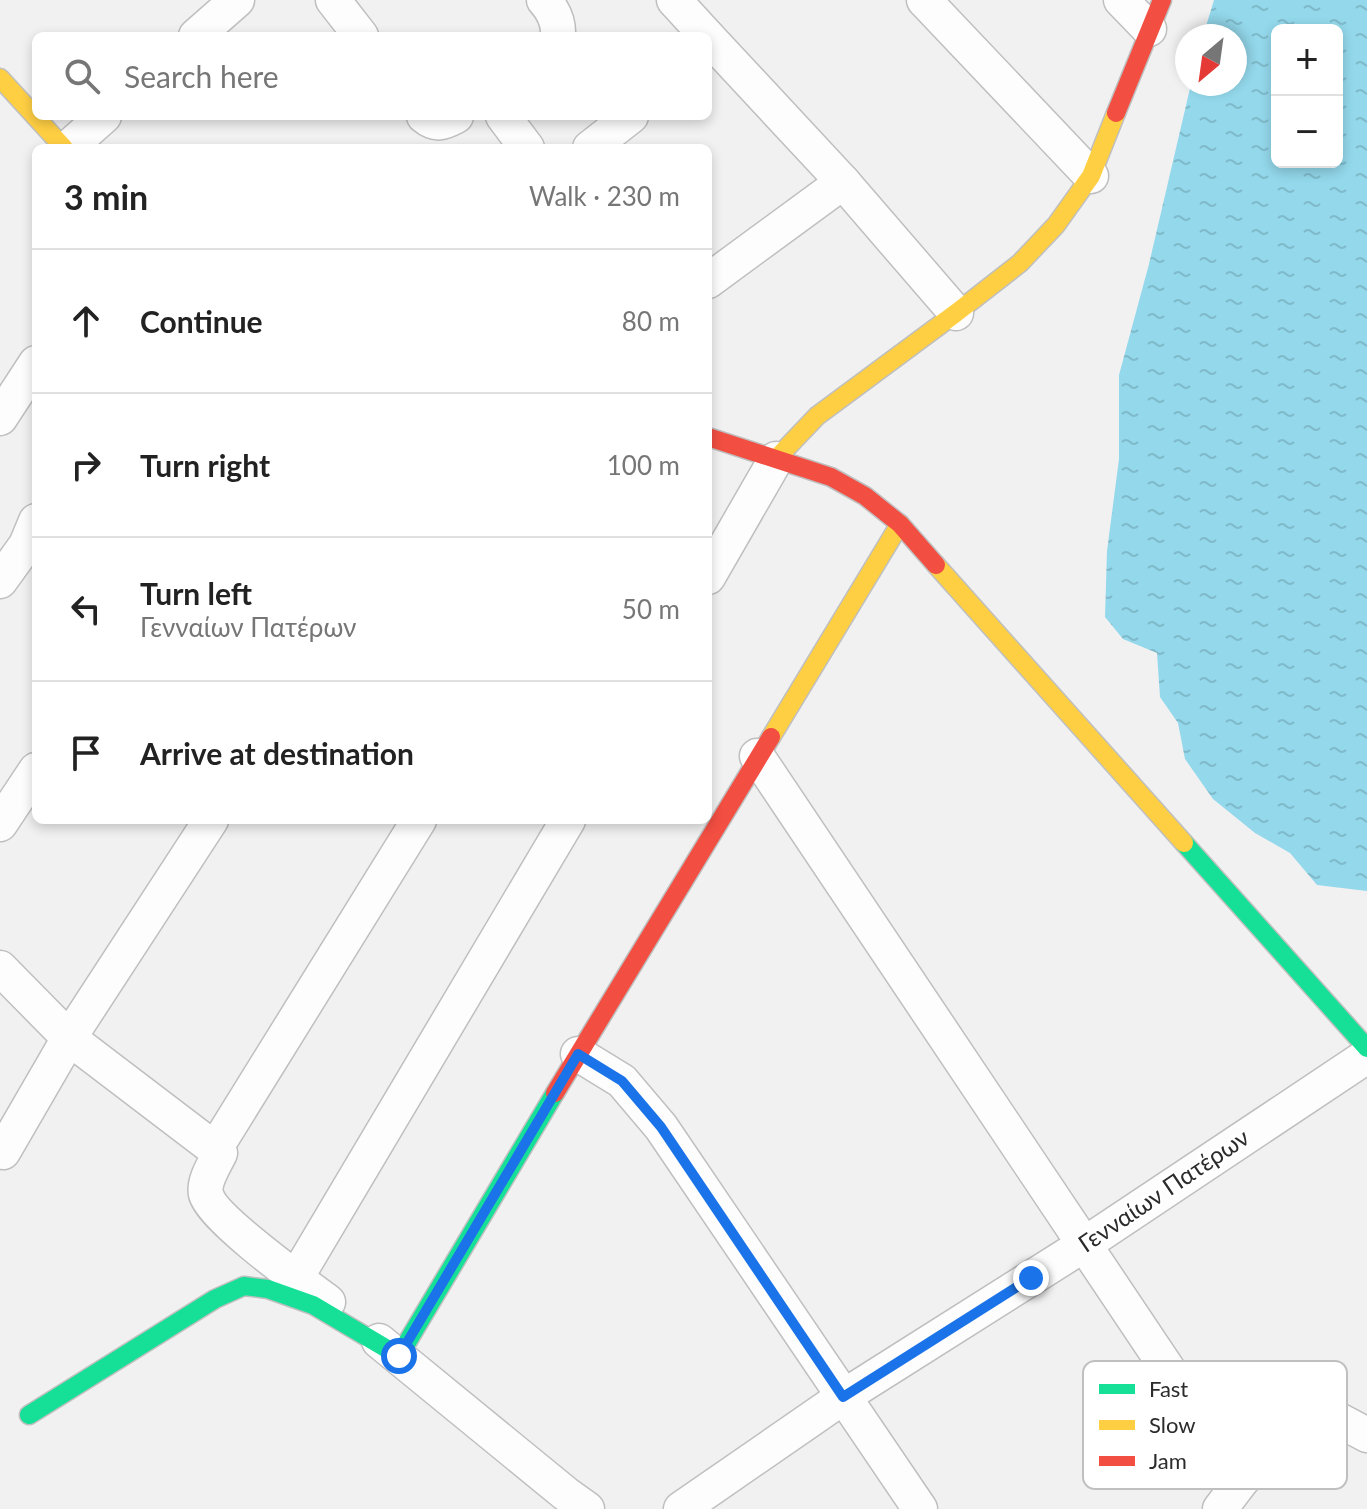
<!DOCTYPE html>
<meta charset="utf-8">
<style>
:root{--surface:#fff;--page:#f6f6f6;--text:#222;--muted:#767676;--line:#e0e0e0}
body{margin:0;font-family:Lato,sans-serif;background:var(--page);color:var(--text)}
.controls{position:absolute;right:24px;top:24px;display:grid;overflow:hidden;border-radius:12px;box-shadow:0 4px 12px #0003}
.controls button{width:72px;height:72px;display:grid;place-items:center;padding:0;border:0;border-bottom:2px solid var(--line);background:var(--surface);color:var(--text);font:40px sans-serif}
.compass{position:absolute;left:1175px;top:24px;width:72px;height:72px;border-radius:50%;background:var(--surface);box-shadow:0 4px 12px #0003;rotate:209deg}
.stop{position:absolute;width:24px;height:24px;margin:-18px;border:6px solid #1a73e8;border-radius:50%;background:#fff}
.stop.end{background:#1a73e8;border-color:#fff;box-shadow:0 2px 8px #0008}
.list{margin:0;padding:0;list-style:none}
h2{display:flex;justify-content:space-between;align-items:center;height:104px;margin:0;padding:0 32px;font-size:34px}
h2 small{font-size:26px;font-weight:400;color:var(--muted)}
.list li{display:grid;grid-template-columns:52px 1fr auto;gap:24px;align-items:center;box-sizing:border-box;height:144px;padding:0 32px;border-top:2px solid var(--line)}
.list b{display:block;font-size:30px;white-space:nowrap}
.list p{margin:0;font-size:26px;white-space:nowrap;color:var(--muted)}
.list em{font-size:26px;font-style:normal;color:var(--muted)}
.icon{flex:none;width:44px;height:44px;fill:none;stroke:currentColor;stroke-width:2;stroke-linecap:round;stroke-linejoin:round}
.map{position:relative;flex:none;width:1367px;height:1509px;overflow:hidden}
.search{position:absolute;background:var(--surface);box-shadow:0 4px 12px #0003;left:32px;top:32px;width:680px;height:88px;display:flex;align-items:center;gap:20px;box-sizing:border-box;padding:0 28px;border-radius:12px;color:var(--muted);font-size:30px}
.panel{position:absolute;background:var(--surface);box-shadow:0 4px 12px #0003;left:32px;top:144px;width:680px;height:680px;border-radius:12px}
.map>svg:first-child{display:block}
</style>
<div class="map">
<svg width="1367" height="1509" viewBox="0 0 1367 1509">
<defs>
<pattern id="water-ripples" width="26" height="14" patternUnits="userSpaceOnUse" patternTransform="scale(2)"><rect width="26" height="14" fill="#93d8eb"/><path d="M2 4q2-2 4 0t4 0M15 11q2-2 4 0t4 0" fill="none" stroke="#7fbaca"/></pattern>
</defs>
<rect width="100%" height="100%" fill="#f2f1f2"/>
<!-- water -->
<path fill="url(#water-ripples)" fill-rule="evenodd" d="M 1214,0 L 1367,0 L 1367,891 L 1317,885 L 1290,853 L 1255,833 L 1213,799 L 1185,759 L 1178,723 L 1160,697 L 1157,653 L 1123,639 L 1105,617 L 1107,551 L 1119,459 L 1119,375 L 1149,264 L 1191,84 L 1235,84 L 1235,36 L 1203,36 ZM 1277,30 L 1337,30 L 1337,162 L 1277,162 Z"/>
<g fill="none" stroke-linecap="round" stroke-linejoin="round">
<!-- street casing -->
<g stroke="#bfbfbf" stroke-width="37">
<g id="street">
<polyline points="333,0 361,36"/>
<path d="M 544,0 C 553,10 559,22 558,36"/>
<polyline points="674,0 707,36"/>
<polyline points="924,0 1091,176"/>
<polyline points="1121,0 1149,29"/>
<polyline points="196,36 237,0"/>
<polyline points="708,37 843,182 956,313"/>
<path d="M 424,116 C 436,126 443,123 456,116"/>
<polyline points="503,116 527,148"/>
<polyline points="68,148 104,116"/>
<polyline points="590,148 631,116"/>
<polyline points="708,281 843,182"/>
<polyline points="0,418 36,363"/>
<polyline points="708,577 776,459"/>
<polyline points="0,581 26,545 36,521"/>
<polyline points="757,756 1242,1480"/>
<polyline points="0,824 36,770"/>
<path d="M 0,968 L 69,1038 L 220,1153 C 215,1164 203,1181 206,1194 C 212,1218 304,1284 328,1302"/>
<polyline points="578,1054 622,1081 661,1127 920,1509"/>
<polyline points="215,1149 419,820"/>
<polyline points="3,1152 69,1038 211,820"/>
<polyline points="296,1278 568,820"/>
<polyline points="379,1341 566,1494 587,1509"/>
<polyline points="681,1509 843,1397 1085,1244 1367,1056"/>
<polyline points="1220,1509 1242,1480 1303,1417 1318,1409 1367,1435"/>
</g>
</g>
<!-- fast casing -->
<g stroke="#bfbfbf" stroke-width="21">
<g id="fast">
<polyline points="1184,843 1367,1048"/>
<polyline points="29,1415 215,1299 244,1286 268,1289 313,1305 399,1356 555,1093"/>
</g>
</g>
<!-- slow casing -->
<g stroke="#bfbfbf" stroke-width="21">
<g id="slow">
<polyline points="0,78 64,148"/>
<polyline points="776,459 817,416 956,313 1020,263 1056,225 1091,176 1116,113"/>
<polyline points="936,565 1184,843"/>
<polyline points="771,737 900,524"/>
</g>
</g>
<!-- jam casing -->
<g stroke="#bfbfbf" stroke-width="21">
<g id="jam">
<polyline points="1116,113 1162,0"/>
<polyline points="708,437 831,477 865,496 900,524 936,565"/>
<polyline points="555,1093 771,737"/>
</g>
</g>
<!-- street -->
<use href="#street" stroke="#fdfdfd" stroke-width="34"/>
<!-- fast -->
<use href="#fast" stroke="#16e098" stroke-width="18"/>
<!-- slow -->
<use href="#slow" stroke="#ffcf43" stroke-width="18"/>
<!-- jam -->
<use href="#jam" stroke="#f24e42" stroke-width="18"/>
</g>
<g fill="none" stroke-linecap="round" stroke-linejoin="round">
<!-- route -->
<polyline stroke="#1a73e8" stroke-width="10" points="399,1356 578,1054 622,1081 661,1127 843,1397 1031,1278"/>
</g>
<g text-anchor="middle" stroke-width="6" stroke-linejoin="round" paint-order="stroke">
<!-- street labels -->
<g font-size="24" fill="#2b2b2c" stroke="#fff">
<text transform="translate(1164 1191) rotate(-34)" y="8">Γενναίων Πατέρων</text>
</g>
</g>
<!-- legend -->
<rect x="1083" y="1361" width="264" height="128" rx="12" fill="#fff" stroke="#bfbfc0" stroke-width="2"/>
<rect x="1099" y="1384" width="36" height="10" fill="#16e098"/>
<rect x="1099" y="1420" width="36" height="10" fill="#ffcf43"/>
<rect x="1099" y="1456" width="36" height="10" fill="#f24e42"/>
<g font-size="22" fill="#2b2b2c">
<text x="1149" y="1397">Fast</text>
<text x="1149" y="1433">Slow</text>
<text x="1149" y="1469">Jam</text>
</g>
</svg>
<div class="controls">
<button>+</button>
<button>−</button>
</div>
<svg class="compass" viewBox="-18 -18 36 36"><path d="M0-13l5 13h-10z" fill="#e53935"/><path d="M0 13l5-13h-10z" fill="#767676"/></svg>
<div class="stop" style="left:399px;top:1356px"></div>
<div class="stop end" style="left:1031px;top:1278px"></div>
<div class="search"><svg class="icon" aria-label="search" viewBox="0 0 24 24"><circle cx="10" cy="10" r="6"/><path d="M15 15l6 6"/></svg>Search here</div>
<section class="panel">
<h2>3 min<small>Walk · 230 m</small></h2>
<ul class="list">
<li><svg class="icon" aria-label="ahead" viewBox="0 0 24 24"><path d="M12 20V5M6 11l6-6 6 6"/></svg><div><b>Continue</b></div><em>80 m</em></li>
<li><svg class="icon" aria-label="right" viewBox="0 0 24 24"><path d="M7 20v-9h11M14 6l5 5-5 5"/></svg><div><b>Turn right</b></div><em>100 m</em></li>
<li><svg class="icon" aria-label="left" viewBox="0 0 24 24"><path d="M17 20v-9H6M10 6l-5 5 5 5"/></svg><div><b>Turn left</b><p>Γενναίων Πατέρων</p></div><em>50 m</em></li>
<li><svg class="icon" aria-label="arrive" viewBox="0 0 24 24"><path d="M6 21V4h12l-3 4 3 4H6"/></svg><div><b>Arrive at destination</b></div></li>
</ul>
</section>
</div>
